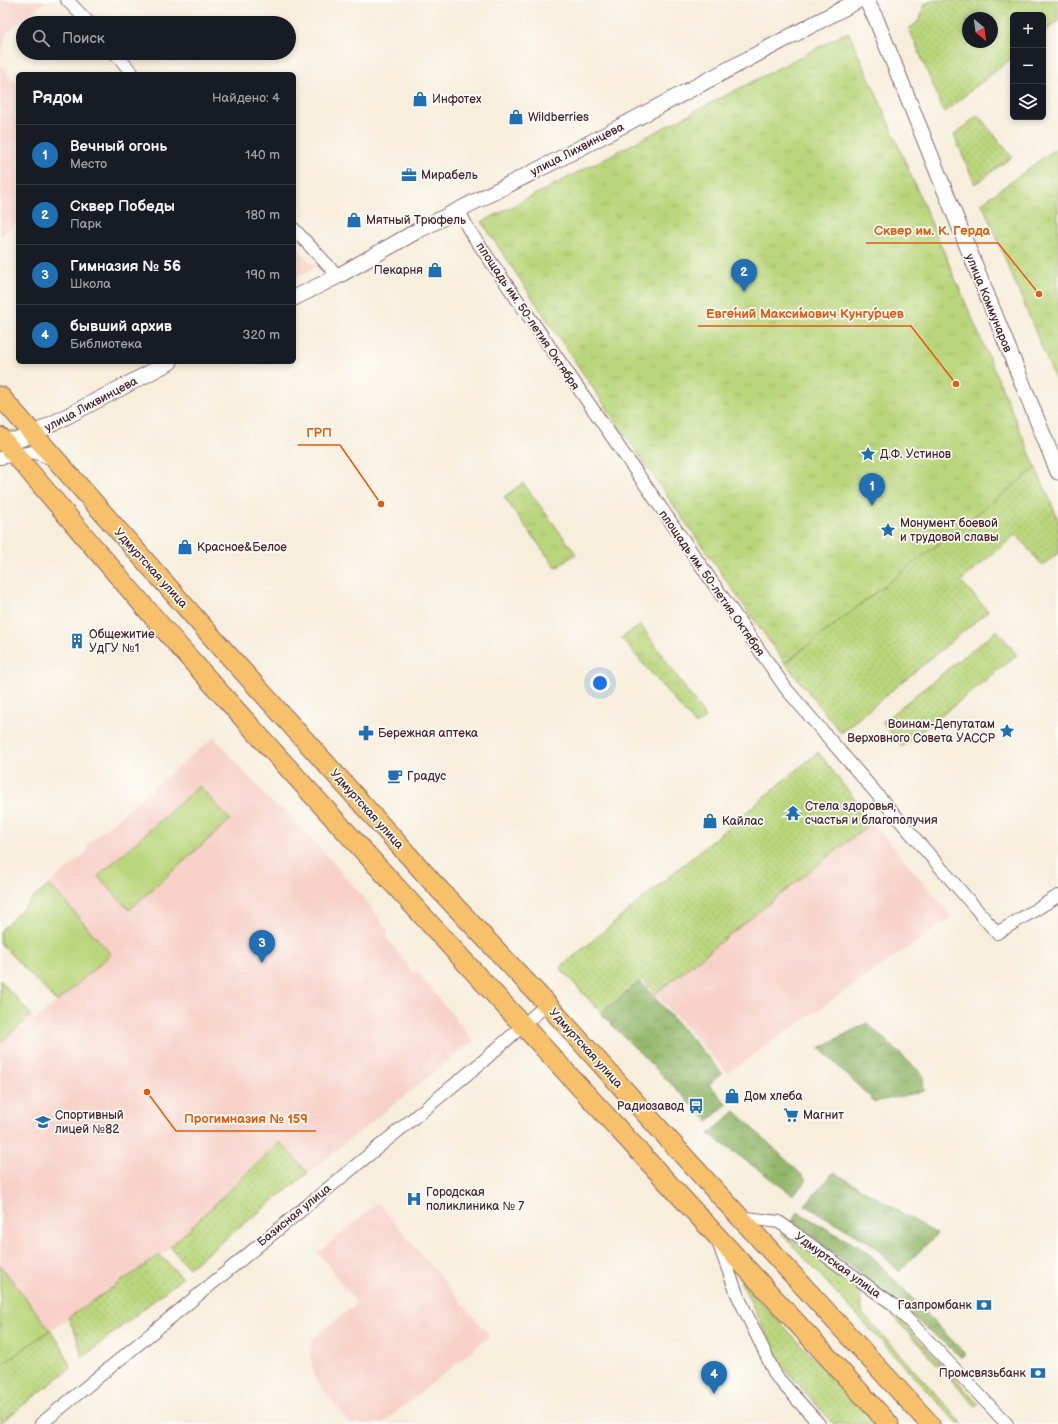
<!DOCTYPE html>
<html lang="ru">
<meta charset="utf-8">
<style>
:root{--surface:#171b24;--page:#242831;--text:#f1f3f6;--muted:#9ea1a6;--line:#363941;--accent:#1f6fb2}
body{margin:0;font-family:"Balsamiq Sans",sans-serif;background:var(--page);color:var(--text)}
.controls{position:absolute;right:12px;top:12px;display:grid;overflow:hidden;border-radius:6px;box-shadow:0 2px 6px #0003}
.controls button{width:36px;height:36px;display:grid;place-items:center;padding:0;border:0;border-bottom:1px solid var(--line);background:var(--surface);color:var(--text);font:20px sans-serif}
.compass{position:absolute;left:962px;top:12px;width:36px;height:36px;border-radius:50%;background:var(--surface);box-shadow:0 2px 6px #0003;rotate:151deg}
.you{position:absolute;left:600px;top:683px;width:14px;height:14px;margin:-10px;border:3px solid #fff;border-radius:50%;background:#1a73e8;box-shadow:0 0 0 6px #1a73e833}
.badge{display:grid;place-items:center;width:26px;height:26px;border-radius:50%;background:var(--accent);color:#fff;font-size:13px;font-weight:700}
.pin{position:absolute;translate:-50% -33px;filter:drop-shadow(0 1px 2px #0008)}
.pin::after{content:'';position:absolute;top:21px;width:14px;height:12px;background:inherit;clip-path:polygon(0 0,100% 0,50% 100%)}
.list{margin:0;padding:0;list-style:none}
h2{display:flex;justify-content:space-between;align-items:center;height:52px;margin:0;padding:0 16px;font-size:17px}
h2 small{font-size:13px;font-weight:400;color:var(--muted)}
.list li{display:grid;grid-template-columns:26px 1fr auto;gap:12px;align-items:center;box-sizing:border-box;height:60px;padding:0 16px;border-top:1px solid var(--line)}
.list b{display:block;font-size:15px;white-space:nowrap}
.list p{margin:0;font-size:13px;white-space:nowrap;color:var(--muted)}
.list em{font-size:13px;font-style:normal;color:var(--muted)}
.icon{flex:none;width:22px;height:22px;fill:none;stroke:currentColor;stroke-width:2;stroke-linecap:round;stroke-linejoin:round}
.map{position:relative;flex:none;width:1058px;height:1424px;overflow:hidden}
.search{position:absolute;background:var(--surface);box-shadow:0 2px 6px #0003;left:16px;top:16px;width:280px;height:44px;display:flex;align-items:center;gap:10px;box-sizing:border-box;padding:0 14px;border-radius:22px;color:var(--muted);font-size:15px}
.panel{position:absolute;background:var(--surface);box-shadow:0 2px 6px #0003;left:16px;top:72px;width:280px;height:292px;border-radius:6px}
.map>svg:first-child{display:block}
</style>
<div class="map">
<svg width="1058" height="1424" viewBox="0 0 1058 1424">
<defs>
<pattern id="grass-dots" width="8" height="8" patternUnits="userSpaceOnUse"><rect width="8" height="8" fill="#bad67b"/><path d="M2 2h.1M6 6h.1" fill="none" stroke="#a1b76a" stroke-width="1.8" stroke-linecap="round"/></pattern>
<pattern id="forest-crowns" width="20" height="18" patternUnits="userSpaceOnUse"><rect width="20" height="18" fill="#93b76b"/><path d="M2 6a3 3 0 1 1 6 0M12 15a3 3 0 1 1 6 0" fill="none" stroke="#7a9458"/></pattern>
<pattern id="park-tufts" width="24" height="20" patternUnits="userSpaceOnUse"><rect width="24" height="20" fill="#bad67b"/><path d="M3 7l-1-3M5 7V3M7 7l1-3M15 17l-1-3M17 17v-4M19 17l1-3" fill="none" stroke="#a1b76a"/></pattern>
</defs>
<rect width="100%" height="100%" fill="#fdfcf7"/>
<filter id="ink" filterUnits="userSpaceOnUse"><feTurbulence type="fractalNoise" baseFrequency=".025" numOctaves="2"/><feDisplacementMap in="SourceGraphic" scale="8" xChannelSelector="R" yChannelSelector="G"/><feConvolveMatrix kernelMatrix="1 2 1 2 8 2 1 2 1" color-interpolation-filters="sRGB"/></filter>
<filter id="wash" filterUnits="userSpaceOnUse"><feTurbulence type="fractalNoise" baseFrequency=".012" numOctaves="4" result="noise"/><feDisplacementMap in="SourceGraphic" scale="16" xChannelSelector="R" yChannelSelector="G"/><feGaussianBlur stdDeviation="0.9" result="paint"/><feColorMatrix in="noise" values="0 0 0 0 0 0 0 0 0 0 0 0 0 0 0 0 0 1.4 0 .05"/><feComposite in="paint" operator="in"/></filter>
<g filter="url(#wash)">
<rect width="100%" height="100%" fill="#f7eedc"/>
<!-- built -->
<g fill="#f7d1c8">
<polygon points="0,0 45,1 7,33 0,60"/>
<polygon points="0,65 18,86 18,222 0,237"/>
<polygon points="294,245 315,267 294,278"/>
<polygon points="214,737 275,806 284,808 364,898 387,930 387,938 412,972 419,974 473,1041 308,1173 280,1143 168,1250 0,1366 0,980 35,1020 57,1002 0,931 32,899 87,852 87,844"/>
<polygon points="872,822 952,917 727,1073 655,994"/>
<polygon points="378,1203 490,1336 382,1424 350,1424 315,1379 310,1353 313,1338 357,1303 318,1253"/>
</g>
<!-- grass -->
<g fill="url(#grass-dots)" stroke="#827a53" fill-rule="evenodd">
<path d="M 934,0 L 1058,0 L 1058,21 L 1043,33 L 1043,15 L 1013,15 L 1013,57 L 944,112 L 909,28 C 919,23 923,16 923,5 ZM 968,18 L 992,18 L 992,42 L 968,42 Z"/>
<polygon points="978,115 1012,157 975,184 954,135"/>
<polygon points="1036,468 1058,519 1058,553 1043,566 1016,534 961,581 988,611 841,733 785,663"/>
<polygon points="997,630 1017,655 902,747 882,722"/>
<polygon points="818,752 872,822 655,994 643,979 601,1013 560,968"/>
<polygon points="280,1142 308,1173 189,1268 170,1247"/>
<polygon points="781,1233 858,1284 863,1314 963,1424 958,1424"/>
<polygon points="160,1255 182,1278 82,1358 76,1334 68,1318"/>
<polygon points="740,1280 876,1424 833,1424 780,1363"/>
<polygon points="882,1300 979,1404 976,1407 880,1302"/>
<polygon points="50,1330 61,1345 71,1368 0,1423 0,1366"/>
</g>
<!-- forest -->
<g fill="url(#forest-crowns)" stroke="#6e6b4b">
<polygon points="640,981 722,1073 709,1084 727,1104 708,1121 601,1014"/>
<polygon points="867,1023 923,1075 924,1091 875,1102 819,1048"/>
<polygon points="735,1111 807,1180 793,1195 709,1134"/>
<polygon points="834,1172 937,1234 899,1272 873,1245 805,1205"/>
<polygon points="798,1212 869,1253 966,1355 961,1357 857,1271 792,1221"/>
</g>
<!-- park -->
<g fill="url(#park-tufts)" stroke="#827a53">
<path d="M 848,32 L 872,84 L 1036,468 L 785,663 C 681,518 580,371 482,222 Z"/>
<polygon points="1055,149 1058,153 1058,386 982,203"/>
<polygon points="523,483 576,554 556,568 504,497"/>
<polygon points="641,625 706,718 696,725 621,638"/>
</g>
<!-- pitch -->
<g fill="#bad67b" stroke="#827a53">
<polygon points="199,786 230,820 129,910 98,876"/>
<polygon points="50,885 111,954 57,1002 0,943 0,931 32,899"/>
<polygon points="0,980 31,1015 0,1043"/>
<polygon points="0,1265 50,1330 0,1366"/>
</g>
</g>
<g filter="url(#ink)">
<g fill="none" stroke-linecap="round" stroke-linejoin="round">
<!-- minor casing -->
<g stroke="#876769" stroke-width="14">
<g id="minor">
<polyline points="67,0 89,23"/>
<polyline points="115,53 133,74"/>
<polyline points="458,209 469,230 787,690 997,933 1058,896"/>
<polyline points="294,229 338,276"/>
<polyline points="0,458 33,452 53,459"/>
<polyline points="740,1217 779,1222 894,1305 1007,1424"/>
<polyline points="718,1242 737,1294 776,1376 819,1424"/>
<polyline points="41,1424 482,1062 547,1004"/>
</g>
</g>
<!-- tertiary casing -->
<g stroke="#876769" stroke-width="17">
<g id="tertiary">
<polyline points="866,0 876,19 1058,472"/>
<polyline points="294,298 338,276 417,231 565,156 859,0"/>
<polyline points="2,440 18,440 33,434 170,362"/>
</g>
</g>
<!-- primary casing -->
<g stroke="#876769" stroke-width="21">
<g id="primary">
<polyline points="0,396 212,637 435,885 547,1004 689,1162 930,1424"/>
<path d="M 0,437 C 64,511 126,587 191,660 C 421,918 657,1169 889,1424"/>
</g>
</g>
<!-- minor -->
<use href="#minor" stroke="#fff" stroke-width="12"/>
<!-- tertiary -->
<use href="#tertiary" stroke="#fff" stroke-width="15"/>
<!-- primary -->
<use href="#primary" stroke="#f7c06b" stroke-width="19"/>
</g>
</g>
<!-- icons -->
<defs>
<g id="shop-bare" transform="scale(1.2)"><path d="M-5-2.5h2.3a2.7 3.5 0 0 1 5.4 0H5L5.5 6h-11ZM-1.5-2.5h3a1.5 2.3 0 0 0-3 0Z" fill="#1f6fb2" stroke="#fdfcf7" stroke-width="2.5" paint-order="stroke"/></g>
<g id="office-bare" transform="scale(1.2)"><path d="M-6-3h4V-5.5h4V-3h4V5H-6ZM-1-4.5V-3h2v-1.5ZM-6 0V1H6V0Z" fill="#1f6fb2" stroke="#fdfcf7" stroke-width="2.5" paint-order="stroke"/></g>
<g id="sight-bare" transform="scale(1.2)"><path d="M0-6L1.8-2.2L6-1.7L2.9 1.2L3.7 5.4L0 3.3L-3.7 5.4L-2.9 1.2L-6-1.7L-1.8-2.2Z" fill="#1f6fb2" stroke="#fdfcf7" stroke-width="2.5" paint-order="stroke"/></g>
<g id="building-bare" transform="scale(1.2)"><path d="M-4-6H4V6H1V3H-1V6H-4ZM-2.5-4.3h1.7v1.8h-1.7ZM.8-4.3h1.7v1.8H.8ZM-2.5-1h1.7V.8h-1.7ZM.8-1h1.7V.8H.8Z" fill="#1f6fb2" stroke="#fdfcf7" stroke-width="2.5" paint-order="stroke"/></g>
<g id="pharmacy-bare" transform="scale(1.2)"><path d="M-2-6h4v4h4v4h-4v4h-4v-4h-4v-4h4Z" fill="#1f6fb2" stroke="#fdfcf7" stroke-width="2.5" paint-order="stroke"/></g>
<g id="cafe-bare" transform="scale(1.2)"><path d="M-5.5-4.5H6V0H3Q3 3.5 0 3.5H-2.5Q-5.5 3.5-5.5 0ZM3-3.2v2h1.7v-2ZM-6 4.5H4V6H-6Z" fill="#1f6fb2" stroke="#fdfcf7" stroke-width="2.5" paint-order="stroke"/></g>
<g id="temple-bare" transform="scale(1.2)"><path d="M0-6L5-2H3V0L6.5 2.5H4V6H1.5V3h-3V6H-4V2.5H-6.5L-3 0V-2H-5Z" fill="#1f6fb2" stroke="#fdfcf7" stroke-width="2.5" paint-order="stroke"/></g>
<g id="bus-bare" transform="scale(1.2)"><path d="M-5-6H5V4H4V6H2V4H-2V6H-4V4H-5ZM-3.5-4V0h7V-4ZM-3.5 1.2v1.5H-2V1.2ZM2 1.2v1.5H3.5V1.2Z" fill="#1f6fb2" stroke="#fdfcf7" stroke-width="2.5" paint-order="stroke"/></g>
<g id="supermarket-bare" transform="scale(1.2)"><path d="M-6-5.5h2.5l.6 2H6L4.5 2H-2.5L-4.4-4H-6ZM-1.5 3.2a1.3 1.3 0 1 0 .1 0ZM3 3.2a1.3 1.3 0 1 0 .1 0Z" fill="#1f6fb2" stroke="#fdfcf7" stroke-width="2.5" paint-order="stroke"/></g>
<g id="school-bare" transform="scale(1.2)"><path d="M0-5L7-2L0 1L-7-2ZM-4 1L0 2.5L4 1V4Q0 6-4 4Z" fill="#1f6fb2" stroke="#fdfcf7" stroke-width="2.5" paint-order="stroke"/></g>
<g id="hospital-bare" transform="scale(1.2)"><path d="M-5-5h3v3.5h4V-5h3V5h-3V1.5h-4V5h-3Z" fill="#1f6fb2" stroke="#fdfcf7" stroke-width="2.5" paint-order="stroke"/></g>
<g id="bank-bare" transform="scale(1.2)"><path d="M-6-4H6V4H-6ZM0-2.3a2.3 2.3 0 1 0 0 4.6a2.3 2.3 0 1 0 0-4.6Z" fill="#1f6fb2" stroke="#fdfcf7" stroke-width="2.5" paint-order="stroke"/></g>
</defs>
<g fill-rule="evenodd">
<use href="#shop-bare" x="420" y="99"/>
<use href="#shop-bare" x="516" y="117"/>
<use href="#office-bare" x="409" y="175"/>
<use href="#shop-bare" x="354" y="220"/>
<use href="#shop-bare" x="435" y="270"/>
<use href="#sight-bare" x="868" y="454"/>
<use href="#sight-bare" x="888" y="530"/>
<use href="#shop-bare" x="185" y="547"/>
<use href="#building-bare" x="77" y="641"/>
<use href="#sight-bare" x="1007" y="731"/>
<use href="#pharmacy-bare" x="366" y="733"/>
<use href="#cafe-bare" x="395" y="776"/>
<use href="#temple-bare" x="793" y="813"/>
<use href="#shop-bare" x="710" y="821"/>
<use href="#shop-bare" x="732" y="1096"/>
<use href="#bus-bare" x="696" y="1106"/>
<use href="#supermarket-bare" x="791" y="1115"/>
<use href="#school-bare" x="43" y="1122"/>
<use href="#hospital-bare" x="414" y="1199"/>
<use href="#bank-bare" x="984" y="1305"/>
<use href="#bank-bare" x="1038" y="1373"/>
</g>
<g text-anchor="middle" stroke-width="3.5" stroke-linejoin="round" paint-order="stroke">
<!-- poi labels -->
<g font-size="12" fill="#4a1f2b" stroke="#fdfcf7" text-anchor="start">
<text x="432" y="103">Инфотех</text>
<text x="528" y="121">Wildberries</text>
<text x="421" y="179">Мирабель</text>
<text x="366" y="224">Мятный Трюфель</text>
<text x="423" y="274" text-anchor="end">Пекарня</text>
<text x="880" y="458">Д.Ф. Устинов</text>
<text x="900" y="527">Монумент боевой<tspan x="900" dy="14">и трудовой славы</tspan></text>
<text x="197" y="551">Красное&amp;Белое</text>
<text x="89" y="638">Общежитие<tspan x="89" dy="14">УдГУ №1</tspan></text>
<text x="995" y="728" text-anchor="end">Воинам-Депутатам<tspan x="995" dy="14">Верховного Совета УАССР</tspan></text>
<text x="378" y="737">Бережная аптека</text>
<text x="407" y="780">Градус</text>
<text x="805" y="810">Стела здоровья,<tspan x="805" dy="14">счастья и благополучия</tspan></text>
<text x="722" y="825">Кайлас</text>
<text x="744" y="1100">Дом хлеба</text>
<text x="684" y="1110" text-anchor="end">Радиозавод</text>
<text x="55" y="1119">Спортивный<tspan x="55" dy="14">лицей №82</tspan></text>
<text x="803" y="1119">Магнит</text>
<text x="426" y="1196">Городская<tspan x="426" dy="14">поликлиника № 7</tspan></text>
<text x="972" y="1309" text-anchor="end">Газпромбанк</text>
<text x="1026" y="1377" text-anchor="end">Промсвязьбанк</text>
</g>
<!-- street labels -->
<g font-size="12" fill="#4a1f2b" stroke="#fdfcf7">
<text transform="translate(577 149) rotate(-27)" y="4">улица Лихвинцева</text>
<text transform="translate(989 303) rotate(68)" y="4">улица Коммунаров</text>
<text transform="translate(528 316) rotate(56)" y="4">площадь им. 50-летия Октября</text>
<text transform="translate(91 404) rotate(-28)" y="4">улица Лихвинцева</text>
<text transform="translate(151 568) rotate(48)" y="4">Удмуртская улица</text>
<text transform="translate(712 583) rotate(55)" y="4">площадь им. 50-летия Октября</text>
<text transform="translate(367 809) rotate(48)" y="4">Удмуртская улица</text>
<text transform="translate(586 1048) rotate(48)" y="4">Удмуртская улица</text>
<text transform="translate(294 1215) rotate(-39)" y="4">Базисная улица</text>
<text transform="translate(838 1265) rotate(36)" y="4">Удмуртская улица</text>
</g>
</g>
<!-- callouts -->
<path fill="none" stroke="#e8590c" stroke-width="1.5" d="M1039 294L998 243H866M956 384L911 326H698M381 504L340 445H298M147 1092L176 1131H316"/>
<g fill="#e8590c" stroke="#fdfcf7" stroke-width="1.5">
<circle cx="1039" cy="294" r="4"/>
<circle cx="956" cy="384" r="4"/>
<circle cx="381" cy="504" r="4"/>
<circle cx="147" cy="1092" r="4"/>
</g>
<g font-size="13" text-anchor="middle" font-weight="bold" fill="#e8590c" stroke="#fdfcf7" stroke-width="3.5" stroke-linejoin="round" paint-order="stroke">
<text x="932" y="235">Сквер им. К. Герда</text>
<text x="805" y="318">Евге́ний Макси́мович Кунгу́рцев</text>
<text x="319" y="437">ГРП</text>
<text x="246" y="1123">Прогимназия № 159</text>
</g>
</svg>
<div class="controls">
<button>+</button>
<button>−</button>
<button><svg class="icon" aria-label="layers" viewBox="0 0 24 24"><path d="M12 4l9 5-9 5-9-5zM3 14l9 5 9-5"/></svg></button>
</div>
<svg class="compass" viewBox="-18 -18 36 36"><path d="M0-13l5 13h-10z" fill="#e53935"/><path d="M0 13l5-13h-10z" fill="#9ea1a6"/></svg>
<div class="you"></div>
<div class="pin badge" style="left:872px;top:506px">1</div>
<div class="pin badge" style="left:744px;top:292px">2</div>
<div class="pin badge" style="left:262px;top:963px">3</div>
<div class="pin badge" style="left:714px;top:1394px">4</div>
<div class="search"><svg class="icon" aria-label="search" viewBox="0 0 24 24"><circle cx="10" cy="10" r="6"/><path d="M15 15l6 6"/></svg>Поиск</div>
<section class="panel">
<h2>Рядом<small>Найдено: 4</small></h2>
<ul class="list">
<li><span class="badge">1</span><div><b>Вечный огонь</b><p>Место</p></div><em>140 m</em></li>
<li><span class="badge">2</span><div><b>Сквер Победы</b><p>Парк</p></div><em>180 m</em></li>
<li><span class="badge">3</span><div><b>Гимназия № 56</b><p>Школа</p></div><em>190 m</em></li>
<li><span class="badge">4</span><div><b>бывший архив</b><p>Библиотека</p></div><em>320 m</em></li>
</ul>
</section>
</div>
